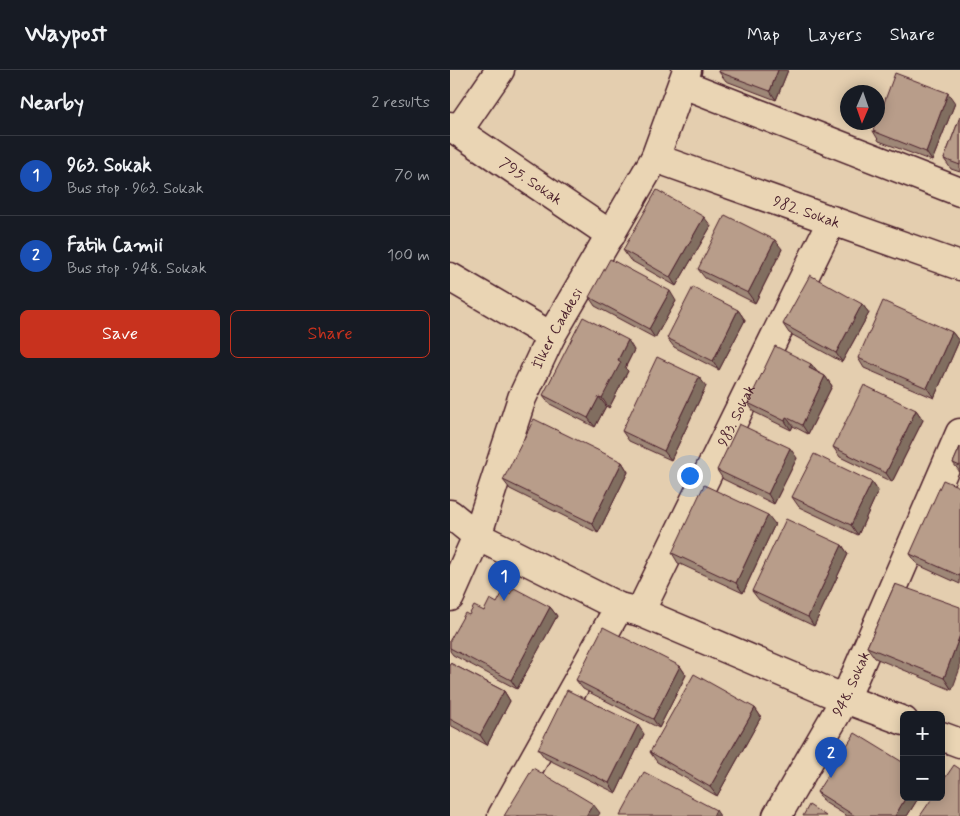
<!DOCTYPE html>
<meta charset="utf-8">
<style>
:root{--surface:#171b24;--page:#242831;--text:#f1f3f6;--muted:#9ea1a6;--line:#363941;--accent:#c8321e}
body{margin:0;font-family:Mynerve,sans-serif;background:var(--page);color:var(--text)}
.controls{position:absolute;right:15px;bottom:15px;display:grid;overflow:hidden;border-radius:8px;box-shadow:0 2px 12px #0003}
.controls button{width:45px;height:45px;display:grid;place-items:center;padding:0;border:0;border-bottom:1px solid var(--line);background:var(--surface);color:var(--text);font:25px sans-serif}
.compass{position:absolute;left:390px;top:15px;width:45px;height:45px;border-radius:50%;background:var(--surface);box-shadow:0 2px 12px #0003;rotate:182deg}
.you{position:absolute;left:239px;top:405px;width:18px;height:18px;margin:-12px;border:4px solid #fff;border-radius:50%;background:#1a73e8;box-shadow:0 0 0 8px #1a73e833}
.badge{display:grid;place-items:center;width:32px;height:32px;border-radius:50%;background:var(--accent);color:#fff;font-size:16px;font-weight:700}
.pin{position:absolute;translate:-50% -41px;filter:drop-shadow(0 1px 2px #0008)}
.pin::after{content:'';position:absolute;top:26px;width:18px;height:15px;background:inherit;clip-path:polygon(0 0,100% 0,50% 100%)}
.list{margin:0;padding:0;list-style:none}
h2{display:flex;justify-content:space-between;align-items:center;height:65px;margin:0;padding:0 20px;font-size:21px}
h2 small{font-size:16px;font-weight:400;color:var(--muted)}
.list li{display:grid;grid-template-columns:32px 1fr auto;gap:15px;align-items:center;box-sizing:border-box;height:80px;padding:0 20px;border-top:1px solid var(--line)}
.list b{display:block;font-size:19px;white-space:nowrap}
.list p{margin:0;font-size:16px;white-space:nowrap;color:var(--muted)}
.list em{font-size:16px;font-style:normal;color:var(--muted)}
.actions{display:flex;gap:10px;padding:15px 20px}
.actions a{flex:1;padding:11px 0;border:1px solid var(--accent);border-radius:8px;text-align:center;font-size:18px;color:var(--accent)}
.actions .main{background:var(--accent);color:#fff}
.map{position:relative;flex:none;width:510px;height:746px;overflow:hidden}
header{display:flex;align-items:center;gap:30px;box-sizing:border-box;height:70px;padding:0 25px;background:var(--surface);border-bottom:1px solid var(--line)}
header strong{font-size:24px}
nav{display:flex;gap:28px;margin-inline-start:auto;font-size:18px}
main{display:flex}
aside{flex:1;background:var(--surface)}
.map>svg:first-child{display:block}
</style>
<header>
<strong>Waypost</strong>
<nav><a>Map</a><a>Layers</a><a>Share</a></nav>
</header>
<main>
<aside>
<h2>Nearby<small>2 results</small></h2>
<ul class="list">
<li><span class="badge" style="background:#1a4fb4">1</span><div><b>963. Sokak</b><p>Bus stop · 963. Sokak</p></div><em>70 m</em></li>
<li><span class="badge" style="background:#1a4fb4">2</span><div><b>Fatih Camii</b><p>Bus stop · 948. Sokak</p></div><em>100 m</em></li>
</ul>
<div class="actions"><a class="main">Save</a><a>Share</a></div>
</aside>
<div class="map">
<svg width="510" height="746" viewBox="0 0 510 746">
<rect width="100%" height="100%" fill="#e4ceaf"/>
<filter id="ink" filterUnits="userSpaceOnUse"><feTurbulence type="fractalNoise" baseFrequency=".02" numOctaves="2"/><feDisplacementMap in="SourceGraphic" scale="10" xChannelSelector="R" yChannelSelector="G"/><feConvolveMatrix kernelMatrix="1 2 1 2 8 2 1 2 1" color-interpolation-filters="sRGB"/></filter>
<g filter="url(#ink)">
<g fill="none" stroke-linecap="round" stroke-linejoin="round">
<!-- minor casing -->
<g stroke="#4a1f2b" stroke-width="31">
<g id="minor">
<polyline points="233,14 510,122"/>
<path id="s1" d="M 0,56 L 161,165"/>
<polyline points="8,61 50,0"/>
<path id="s2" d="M 205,88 L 510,196"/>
<polyline points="0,207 101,266"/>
<polyline points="0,444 27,466 169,537 190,542 395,629 454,651"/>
<path id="s3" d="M 190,542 L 382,150"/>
<polyline points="491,666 510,673"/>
<polyline points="52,746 169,537"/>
<path id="s4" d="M 327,746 L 395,629 L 510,363"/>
</g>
</g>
<!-- major casing -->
<g stroke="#4a1f2b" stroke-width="31">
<g id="major">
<path id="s5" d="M 0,527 L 27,466 L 72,328 L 101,266 L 205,88 L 237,0"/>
</g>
</g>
<!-- minor -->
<use href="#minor" stroke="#ead5b4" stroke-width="28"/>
<!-- major -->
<use href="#major" stroke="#ead5b4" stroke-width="28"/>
</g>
<!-- wall -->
<g fill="#9e8777" stroke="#4a1f2b">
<polygon points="270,0 338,0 326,30 276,11 269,2"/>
<polygon points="505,33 482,91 429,71 423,61"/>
<polygon points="510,47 510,102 501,99 494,89"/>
<polygon points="261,156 226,216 180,190 173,180"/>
<polygon points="332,179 305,233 255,208 248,199"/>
<polygon points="139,227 226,231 205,268 145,236"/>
<polygon points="412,234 419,243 392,292 339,263 333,254"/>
<polygon points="288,240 295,250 269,300 224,277 217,268"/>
<polygon points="502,262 509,271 484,328 414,298 408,288"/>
<polygon points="184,280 175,298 178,301 159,338 156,336 145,357 100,334 93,325"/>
<polygon points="361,294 367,302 375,306 382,316 358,364 343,356 341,360 304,342 298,333"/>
<polygon points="256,316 221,390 179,371 172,361"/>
<polygon points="466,340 473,350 442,412 390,387 383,377"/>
<polygon points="510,377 510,402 503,393"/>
<polygon points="347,388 324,434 273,409 267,400"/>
<polygon points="172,392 178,402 148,463 60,419 53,410"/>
<polygon points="422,412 428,421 408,465 349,437 342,427"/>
<polygon points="510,417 510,514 468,495 460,484"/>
<polygon points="325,454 293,523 228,493 222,483"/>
<polygon points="392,475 398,484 364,556 309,530 302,521"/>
<polygon points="445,514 502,620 425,588 417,577"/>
<polygon points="47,533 100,537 107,546 67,619 3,585 0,581 0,570 19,545 34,541"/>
<polygon points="0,593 54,621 60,631 37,675 0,655"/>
<polygon points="230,596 236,605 209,658 133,619 126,610"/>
<polygon points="305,638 311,647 267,726 207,692 200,682"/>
<polygon points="194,664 166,723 95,688 88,679"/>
<polygon points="367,722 454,727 469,727 457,746 397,746 374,732"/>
</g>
<!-- shaded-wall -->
<g fill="#816e61" stroke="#4a1f2b">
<polygon points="328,0 338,0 326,30 320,21"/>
<polygon points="498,23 505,33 482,91 476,82"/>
<polygon points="254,147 261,156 226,216 220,207"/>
<polygon points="325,170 332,179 305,233 298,223"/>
<polygon points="220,221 226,231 205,268 199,259"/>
<polygon points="412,234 419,243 392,292 386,283"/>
<polygon points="288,240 295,250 269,300 263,291"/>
<polygon points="502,262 509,271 484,328 477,318"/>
<polygon points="178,270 184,280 175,298 178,301 159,338 152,328 168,290"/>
<polygon points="361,294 368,303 359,298"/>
<polygon points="375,306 382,316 358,364 352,355"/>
<polygon points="249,307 256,316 221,390 214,381"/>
<polygon points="149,327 156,336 145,357 138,348"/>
<polygon points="466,340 473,350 442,412 436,403"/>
<polygon points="336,347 343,356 341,360 335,351"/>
<polygon points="340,378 347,388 324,434 318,424"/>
<polygon points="172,392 178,402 148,463 142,453"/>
<polygon points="422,412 428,421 408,465 401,455"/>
<polygon points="318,445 325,454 293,523 286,513"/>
<polygon points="392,475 398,484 364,556 358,547"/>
<polygon points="100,537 107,546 67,619 61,610"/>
<polygon points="510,565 510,598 502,620 494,608"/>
<polygon points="230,596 236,605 209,658 203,649"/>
<polygon points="54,621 60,631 37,675 30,665"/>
<polygon points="305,638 311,647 267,726 260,717"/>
<polygon points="188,655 194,664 166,723 159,713"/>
<polygon points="456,727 469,727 457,746 445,746"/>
<polygon points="143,734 150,743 148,746 136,746"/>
<polygon points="266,740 270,746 263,746"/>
</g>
<!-- building -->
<g fill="#b89d8a" stroke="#4a1f2b">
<polygon points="270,0 328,0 320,21 269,2"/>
<polygon points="445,3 498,23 476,82 423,61 426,52 428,52 428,49"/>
<polygon points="510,47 510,95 494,89"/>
<polygon points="207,120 254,147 220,207 173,180"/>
<polygon points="275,145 325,170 298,223 248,199"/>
<polygon points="160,189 220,221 199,259 139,227"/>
<polygon points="360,205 412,234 386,283 333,254"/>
<polygon points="243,217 288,240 263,291 217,268"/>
<polygon points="433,231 502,262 477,318 408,288"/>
<polygon points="133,247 178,270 168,290 171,292 152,328 149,327 138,348 93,325"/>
<polygon points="325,276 361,294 359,298 375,306 352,355 336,347 335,351 298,333"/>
<polygon points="207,287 249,307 214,381 172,361"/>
<polygon points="414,315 466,340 436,403 383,377"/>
<polygon points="84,349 172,392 142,453 53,410"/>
<polygon points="289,354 340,378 318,424 267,400"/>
<polygon points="510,377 510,396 503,393"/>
<polygon points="364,384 422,412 401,455 342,427"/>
<polygon points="493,410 510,417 510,506 460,484"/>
<polygon points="254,415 318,445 286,513 222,483"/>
<polygon points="336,449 392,475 358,547 302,521"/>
<polygon points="445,514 510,537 510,565 494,608 417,577"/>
<polygon points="64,518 100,537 61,610 0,578 0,570 15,543 19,545 24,536 34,541 40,529 47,533 54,520 60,524"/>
<polygon points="153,557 230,596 203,649 126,610"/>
<polygon points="0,593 54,621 30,665 0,649"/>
<polygon points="244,604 305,638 260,717 200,682"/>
<polygon points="117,620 188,655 159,713 88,679"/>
<polygon points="405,663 454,693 454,727 456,727 445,746 405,746 367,722"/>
<polygon points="504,695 510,699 510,746 470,746 483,727 491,727 491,714"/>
<polygon points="83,698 143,734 136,746 54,746"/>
<polygon points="194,702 266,740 263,746 170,746"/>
<polygon points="359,735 376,746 353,746"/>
</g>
</g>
<g text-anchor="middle" stroke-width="4.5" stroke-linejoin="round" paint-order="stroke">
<!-- street labels -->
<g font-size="15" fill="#4a1f2b" stroke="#ead5b4">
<text dy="5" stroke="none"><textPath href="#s1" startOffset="98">795. Sokak</textPath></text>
<text dy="5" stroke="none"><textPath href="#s2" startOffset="161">982. Sokak</textPath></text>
<text dy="5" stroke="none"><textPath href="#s5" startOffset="290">İlker Caddesi</textPath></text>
<text dy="5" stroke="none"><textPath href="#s3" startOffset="219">983. Sokak</textPath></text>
<text dy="5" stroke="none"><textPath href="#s4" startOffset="152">948. Sokak</textPath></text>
</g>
</g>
</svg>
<div class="controls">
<button>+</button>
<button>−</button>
</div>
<svg class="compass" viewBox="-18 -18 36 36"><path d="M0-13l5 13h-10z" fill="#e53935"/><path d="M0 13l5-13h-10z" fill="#9ea1a6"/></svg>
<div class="you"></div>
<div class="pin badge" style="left:54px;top:531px;background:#1a4fb4">1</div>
<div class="pin badge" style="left:381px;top:708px;background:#1a4fb4">2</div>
</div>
</main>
